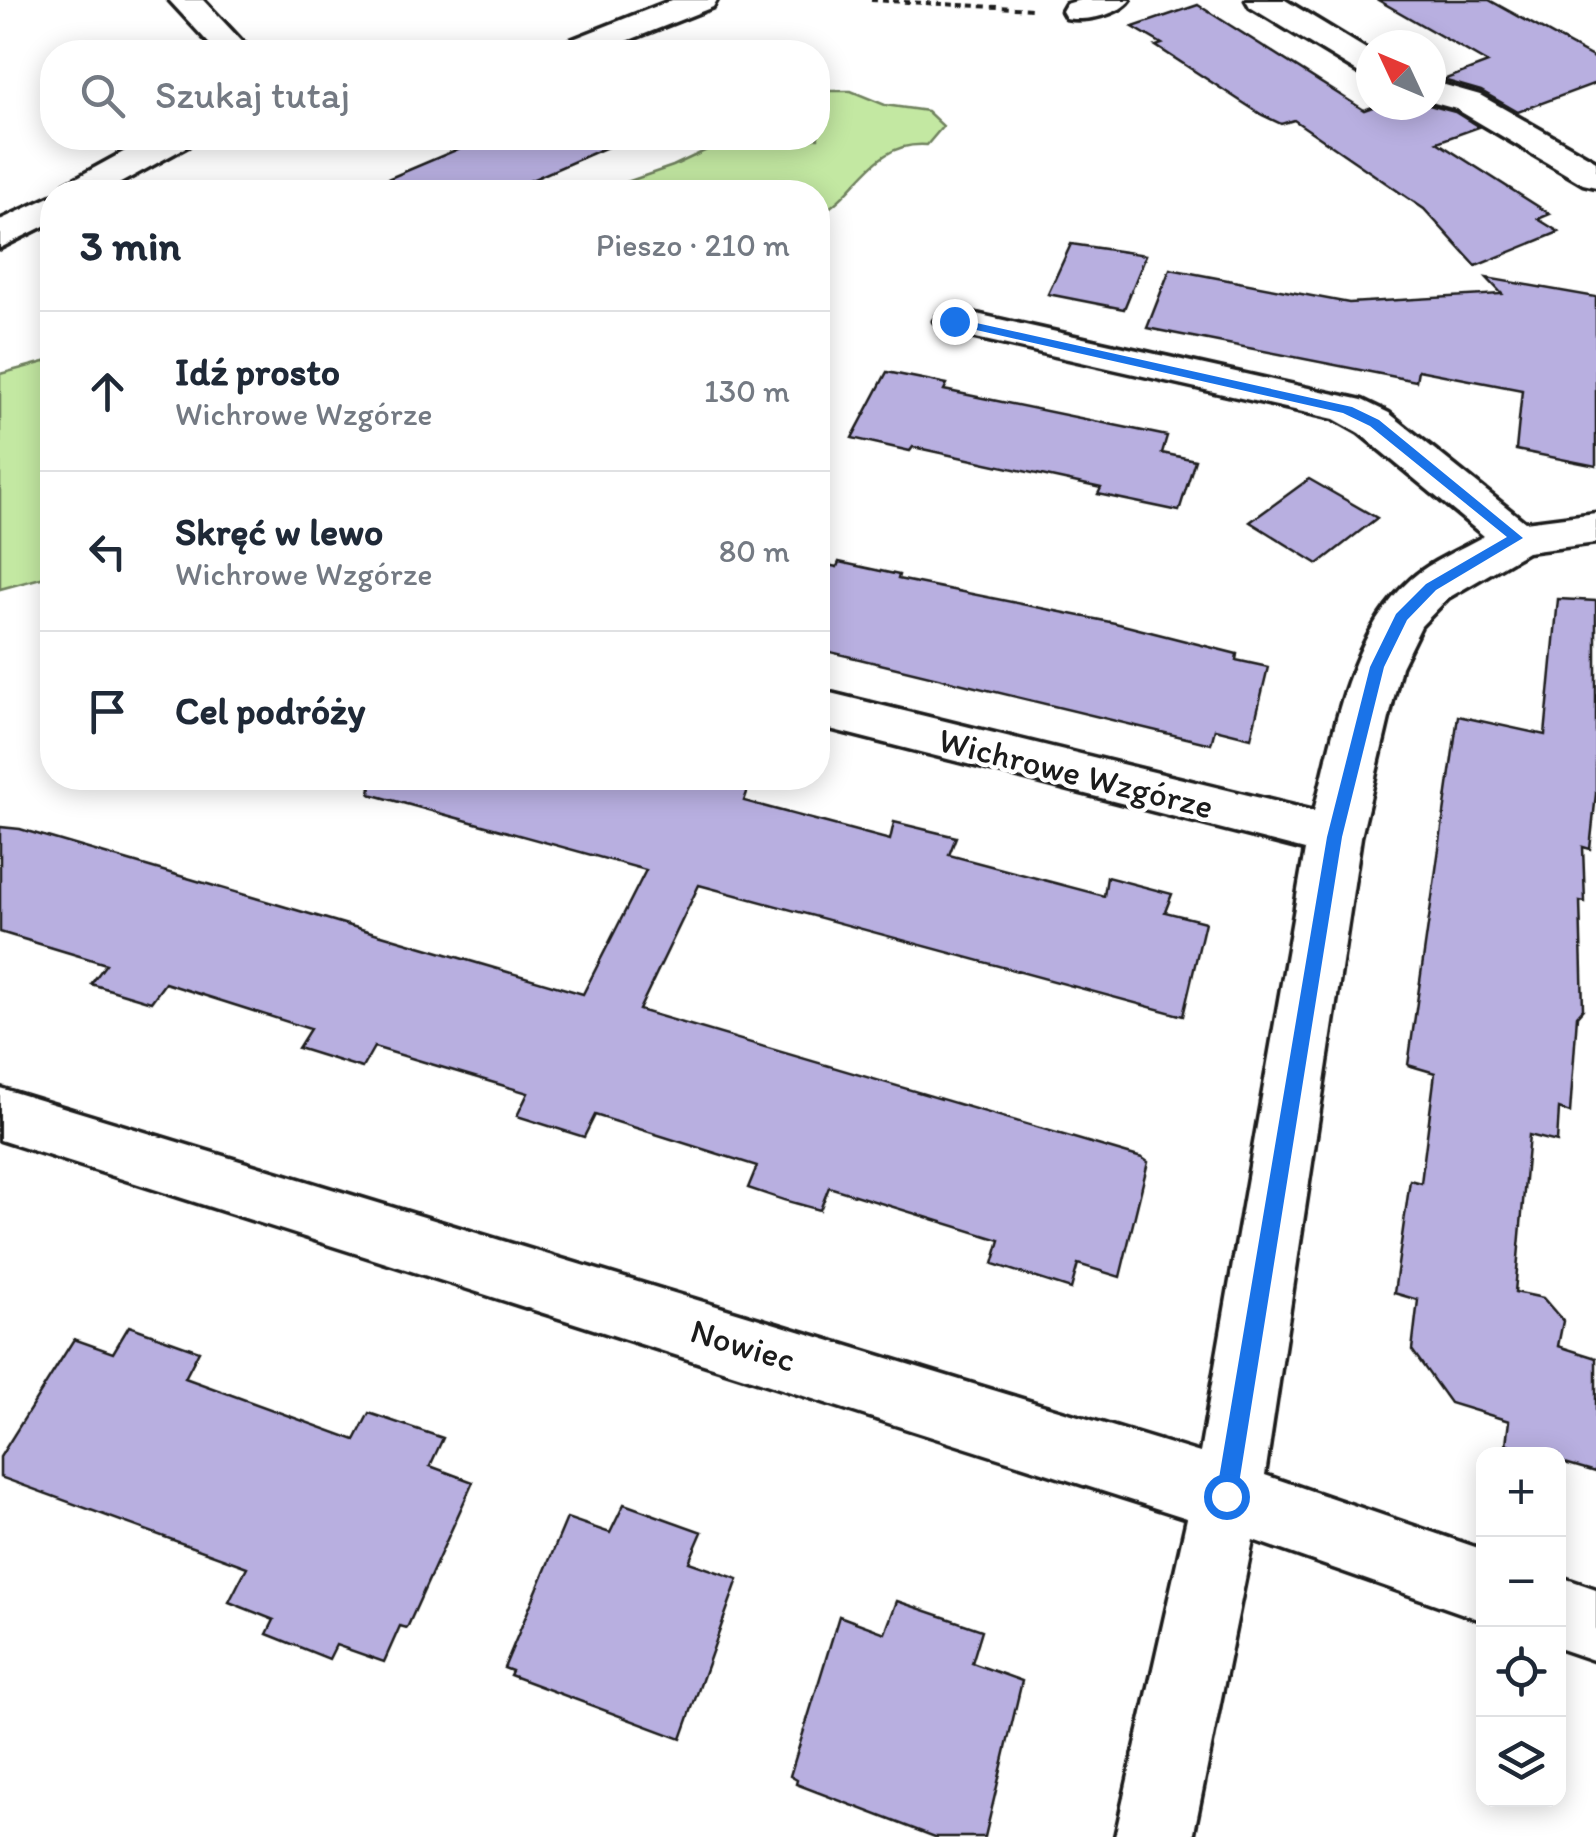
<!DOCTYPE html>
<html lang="pl">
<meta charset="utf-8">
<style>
:root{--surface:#fff;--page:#f2f2f3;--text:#1f2937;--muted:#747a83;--line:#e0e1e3}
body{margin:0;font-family:Itim,sans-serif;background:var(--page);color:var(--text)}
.controls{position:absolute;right:30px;bottom:30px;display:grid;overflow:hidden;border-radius:20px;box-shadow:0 5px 25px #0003}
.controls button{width:90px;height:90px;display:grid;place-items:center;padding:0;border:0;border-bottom:2px solid var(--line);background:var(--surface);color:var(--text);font:50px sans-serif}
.compass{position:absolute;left:1356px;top:30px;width:90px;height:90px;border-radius:50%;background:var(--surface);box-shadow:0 5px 25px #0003;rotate:314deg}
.stop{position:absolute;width:30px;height:30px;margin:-22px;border:8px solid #1a73e8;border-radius:50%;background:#fff}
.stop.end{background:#1a73e8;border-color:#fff;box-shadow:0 2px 10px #0008}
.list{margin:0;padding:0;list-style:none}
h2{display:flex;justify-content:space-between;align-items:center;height:130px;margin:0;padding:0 40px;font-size:42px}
h2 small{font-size:32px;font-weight:400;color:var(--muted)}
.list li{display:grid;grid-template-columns:65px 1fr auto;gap:30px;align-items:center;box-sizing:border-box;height:160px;padding:0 40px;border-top:2px solid var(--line)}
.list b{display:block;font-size:38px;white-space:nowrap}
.list p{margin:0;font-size:32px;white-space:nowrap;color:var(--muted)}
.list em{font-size:32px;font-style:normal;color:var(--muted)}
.icon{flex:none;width:55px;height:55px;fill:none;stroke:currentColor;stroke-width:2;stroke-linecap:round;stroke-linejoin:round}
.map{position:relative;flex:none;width:1596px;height:1837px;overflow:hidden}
.search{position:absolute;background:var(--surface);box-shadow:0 5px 25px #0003;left:40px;top:40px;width:790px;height:110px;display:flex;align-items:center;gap:25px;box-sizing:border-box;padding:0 35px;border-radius:40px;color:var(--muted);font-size:38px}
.panel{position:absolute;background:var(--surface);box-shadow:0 5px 25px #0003;left:40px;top:180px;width:790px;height:610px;border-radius:40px}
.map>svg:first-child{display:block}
</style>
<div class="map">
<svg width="1596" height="1837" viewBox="0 0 1596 1837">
<rect width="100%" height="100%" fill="#fff"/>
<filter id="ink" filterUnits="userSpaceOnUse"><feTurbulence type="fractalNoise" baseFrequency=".01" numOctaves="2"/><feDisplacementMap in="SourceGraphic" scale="20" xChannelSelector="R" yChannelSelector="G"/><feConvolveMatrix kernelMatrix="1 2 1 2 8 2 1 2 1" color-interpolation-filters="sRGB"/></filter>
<g filter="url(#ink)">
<!-- green -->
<g fill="#c3e8a2" stroke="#70825f" stroke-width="2.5">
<path d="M 830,91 L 851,91 L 885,105 L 927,111 L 943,126 L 927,145 C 871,141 860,193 818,215 L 818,192 L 598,192 L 673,166 L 732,138 L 818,138 L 818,94 Z"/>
<polygon points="52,360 52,575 0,589 0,374"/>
</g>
<!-- building -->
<g fill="#b8afe0" stroke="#1c1c1c" stroke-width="2.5">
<polygon points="1378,0 1489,0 1596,59 1596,83 1518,112 1481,91 1443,80 1488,63"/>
<polygon points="1198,5 1364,110 1378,105 1429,105 1455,112 1479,127 1437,142 1550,214 1538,219 1559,232 1476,266 1424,209 1294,120 1281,124 1262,115 1156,46 1162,44 1133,27"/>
<polygon points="484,138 628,138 504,192 357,192"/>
<polygon points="1071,244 1146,255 1124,309 1048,294"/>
<polygon points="1170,269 1349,303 1502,294 1487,278 1596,297 1596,466 1516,450 1522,390 1418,370 1416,381 1147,328"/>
<polygon points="887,372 947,384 944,390 1167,436 1162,453 1195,460 1179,511 1098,494 1101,488 913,447 910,451 852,438"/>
<polygon points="1309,479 1377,518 1318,564 1250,522"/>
<polygon points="839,562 899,575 898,579 1115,623 1237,654 1236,660 1268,667 1251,738 1215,729 1211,744 818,649 818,563 837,567"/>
<polygon points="1558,599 1596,601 1596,794 1590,849 1583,847 1585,902 1580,901 1583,1009 1577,1016 1570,1113 1559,1109 1557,1142 1529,1135 1515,1292 1543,1298 1563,1321 1558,1346 1596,1358 1596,1472 1558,1461 1558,1454 1539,1454 1506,1444 1509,1421 1450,1403 1412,1350 1418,1300 1394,1293 1410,1180 1421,1183 1435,1073 1408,1065 1458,716 1545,735"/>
<polygon points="372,778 717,778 750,784 744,801 890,840 894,822 956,837 949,855 1104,896 1107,877 1172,894 1165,912 1205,922 1183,1016 699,885 639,1010 1142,1158 1148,1162 1120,1277 1078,1264 1071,1289 993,1264 1000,1240 829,1187 820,1210 784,1200 748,1188 757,1166 595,1115 584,1137 517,1116 528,1093 374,1047 362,1068 298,1048 310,1029 165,983 151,1002 91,984 106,964 0,932 0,827 20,829 583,994 646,870 370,794"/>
<polygon points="129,1326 199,1351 185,1378 355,1440 369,1413 443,1438 430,1466 473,1482 407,1628 400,1626 384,1662 336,1645 329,1659 267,1634 274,1620 229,1602 247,1567 0,1477 0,1457 74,1339 113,1353"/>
<polygon points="624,1504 702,1532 689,1562 738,1579 681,1739 510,1675 512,1671 504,1668 567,1518 610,1533"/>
<polygon points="897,1601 982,1630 972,1663 1022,1681 985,1837 935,1837 796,1784 797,1780 790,1776 839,1616 885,1633"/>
</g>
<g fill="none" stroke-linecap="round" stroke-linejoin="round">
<!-- minor casing -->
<g stroke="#1c1c1c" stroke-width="7">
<g id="minor">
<polygon points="169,0 203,0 252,52 217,52"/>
<polygon points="672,0 717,0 713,7 599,52 553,52 558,45"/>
<path d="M 1080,0 L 1130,0 C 1119,15 1084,22 1066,18 L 1062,11 L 1066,4 Z"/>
<polygon points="1246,0 1285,0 1371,52 1371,76 1359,73 1250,7"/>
<polygon points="1431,81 1480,95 1596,161 1596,187 1583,184 1456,109 1431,102"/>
<polygon points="149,138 193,138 188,146 104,192 59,192 65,184"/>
<polygon points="52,196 52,222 0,248 0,220"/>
<path d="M 954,309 L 1362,400 L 1389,413 L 1525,522 L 1596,513 L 1596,543 L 1527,552 L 1448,598 L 1421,626 L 1401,667 L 1361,837 L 1265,1475 L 1484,1550 L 1484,1621 L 1253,1540 L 1193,1837 L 1115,1837 L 1187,1518 L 0,1140 L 0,1088 L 1200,1453 L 1305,850 L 818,726 L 818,690 L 1314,811 C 1335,732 1347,637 1411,579 C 1431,561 1461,549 1484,536 L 1359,433 L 1334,419 L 940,330 L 934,321 L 940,312 Z"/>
<polygon points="1558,1576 1596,1589 1596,1661 1558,1648"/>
</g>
</g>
<!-- path -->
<polyline stroke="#1c1c1c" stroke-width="4" stroke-dasharray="6 5" stroke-linecap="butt" points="871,0 1032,9"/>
<!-- minor -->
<use href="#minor" fill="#fff" fill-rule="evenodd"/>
</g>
</g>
<!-- route -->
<polygon fill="#1a73e8" points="954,318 1352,407 1379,420 1523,538 1436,590 1407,620 1384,667 1342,837 1237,1496 1226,1506 1216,1496 1327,837 1370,667 1396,614 1426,584 1507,537 1370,426 1343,413 950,324"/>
<g text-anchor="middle" stroke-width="9" stroke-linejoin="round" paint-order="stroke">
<!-- street labels -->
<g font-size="35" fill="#1c1c1c" stroke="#fff">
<text transform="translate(1076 773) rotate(14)" y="12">Wichrowe Wzgórze</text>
<text transform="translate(743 1345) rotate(17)" y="12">Nowiec</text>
</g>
</g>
</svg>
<div class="controls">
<button>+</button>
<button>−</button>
<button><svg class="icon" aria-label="locate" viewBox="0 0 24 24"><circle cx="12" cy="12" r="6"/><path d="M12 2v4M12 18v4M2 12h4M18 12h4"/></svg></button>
<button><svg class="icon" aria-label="layers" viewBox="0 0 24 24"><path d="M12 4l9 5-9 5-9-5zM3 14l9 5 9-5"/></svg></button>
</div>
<svg class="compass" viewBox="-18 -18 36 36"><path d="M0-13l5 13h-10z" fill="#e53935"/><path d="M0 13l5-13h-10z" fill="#747a83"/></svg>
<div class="stop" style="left:1226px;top:1496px"></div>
<div class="stop end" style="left:954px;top:321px"></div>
<div class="search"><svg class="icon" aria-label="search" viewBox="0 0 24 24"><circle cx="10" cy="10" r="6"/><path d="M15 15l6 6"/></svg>Szukaj tutaj</div>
<section class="panel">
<h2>3 min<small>Pieszo · 210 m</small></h2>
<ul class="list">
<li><svg class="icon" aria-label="ahead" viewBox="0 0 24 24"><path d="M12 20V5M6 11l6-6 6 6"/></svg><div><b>Idź prosto</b><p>Wichrowe Wzgórze</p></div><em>130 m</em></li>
<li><svg class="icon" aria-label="left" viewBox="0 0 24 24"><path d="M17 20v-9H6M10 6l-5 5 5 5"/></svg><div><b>Skręć w lewo</b><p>Wichrowe Wzgórze</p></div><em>80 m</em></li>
<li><svg class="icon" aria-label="arrive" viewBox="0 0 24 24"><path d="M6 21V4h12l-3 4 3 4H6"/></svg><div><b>Cel podróży</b></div></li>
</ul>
</section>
</div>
